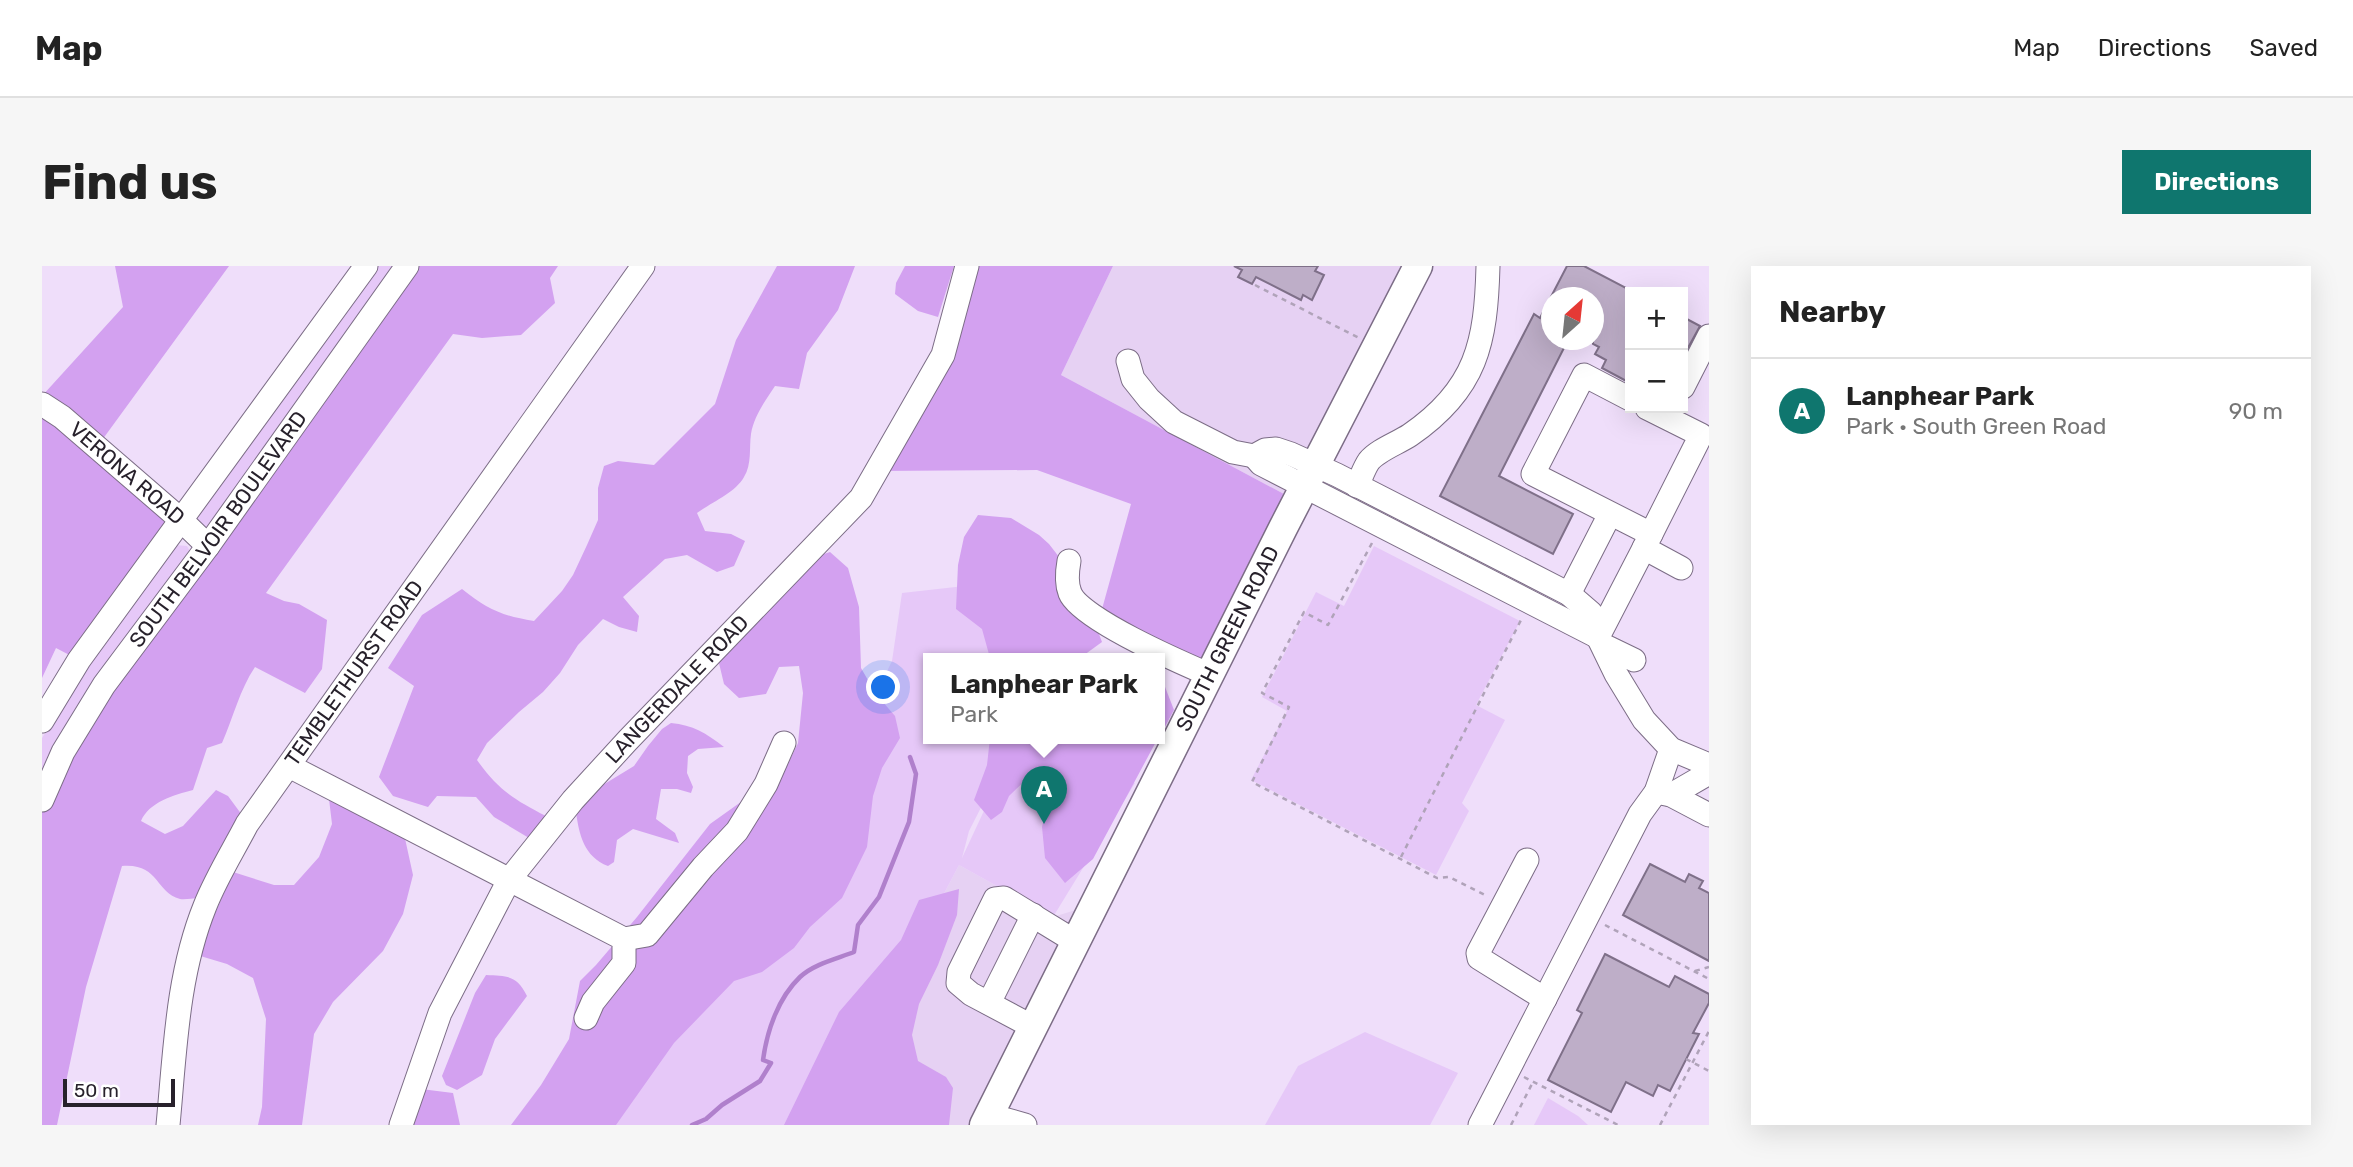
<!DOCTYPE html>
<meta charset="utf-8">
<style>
:root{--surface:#fff;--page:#f6f6f6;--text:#222;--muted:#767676;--line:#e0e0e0;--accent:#0f766e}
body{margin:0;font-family:Rubik,sans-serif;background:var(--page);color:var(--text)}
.controls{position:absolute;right:21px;top:21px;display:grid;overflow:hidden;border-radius:0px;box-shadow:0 7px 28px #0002}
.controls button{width:63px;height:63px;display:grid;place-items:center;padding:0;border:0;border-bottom:2px solid var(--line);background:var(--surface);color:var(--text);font:35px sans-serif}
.compass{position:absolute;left:1499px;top:21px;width:63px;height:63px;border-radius:50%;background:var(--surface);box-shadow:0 7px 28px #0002;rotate:27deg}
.scale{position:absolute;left:21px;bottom:18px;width:112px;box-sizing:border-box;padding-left:7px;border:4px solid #27212b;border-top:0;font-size:19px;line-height:24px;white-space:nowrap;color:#27212b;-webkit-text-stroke:5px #fff;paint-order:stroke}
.you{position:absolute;left:842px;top:422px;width:24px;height:24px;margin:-18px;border:5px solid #fff;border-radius:50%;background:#1a73e8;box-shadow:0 0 0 10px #1a73e833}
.badge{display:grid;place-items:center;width:46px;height:46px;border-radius:50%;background:var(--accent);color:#fff;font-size:23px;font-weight:700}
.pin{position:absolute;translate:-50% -58px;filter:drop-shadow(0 2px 4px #0008)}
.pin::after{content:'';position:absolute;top:37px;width:24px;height:21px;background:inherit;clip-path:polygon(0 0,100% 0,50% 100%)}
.popup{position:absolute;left:881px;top:387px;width:242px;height:91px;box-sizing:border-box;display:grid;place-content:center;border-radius:0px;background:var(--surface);filter:drop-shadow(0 2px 5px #0005);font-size:23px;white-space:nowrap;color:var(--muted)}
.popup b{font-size:26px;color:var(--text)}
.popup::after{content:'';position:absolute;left:50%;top:100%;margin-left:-14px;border:14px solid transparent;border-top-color:var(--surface)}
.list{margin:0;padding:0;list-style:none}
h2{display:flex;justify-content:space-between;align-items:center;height:91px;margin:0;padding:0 28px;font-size:30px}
h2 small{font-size:23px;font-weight:400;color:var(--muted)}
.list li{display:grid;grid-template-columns:46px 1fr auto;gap:21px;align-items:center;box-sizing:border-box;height:105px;padding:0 28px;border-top:2px solid var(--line)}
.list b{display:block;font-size:26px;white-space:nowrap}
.list p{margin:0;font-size:23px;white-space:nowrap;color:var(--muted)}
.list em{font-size:23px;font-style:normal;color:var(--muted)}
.map{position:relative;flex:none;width:1667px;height:859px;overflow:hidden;border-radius:0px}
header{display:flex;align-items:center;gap:42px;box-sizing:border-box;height:98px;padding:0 35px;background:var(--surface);border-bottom:2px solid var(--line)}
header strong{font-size:33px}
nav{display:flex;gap:38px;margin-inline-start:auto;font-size:24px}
.intro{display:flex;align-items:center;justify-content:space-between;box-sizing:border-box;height:168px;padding:0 42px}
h1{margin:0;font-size:49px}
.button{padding:18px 32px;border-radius:0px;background:var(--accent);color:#fff;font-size:24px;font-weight:700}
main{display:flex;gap:42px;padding:0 42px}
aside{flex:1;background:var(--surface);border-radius:0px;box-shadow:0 7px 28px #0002}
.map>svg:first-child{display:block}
</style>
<header>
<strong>Map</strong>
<nav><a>Map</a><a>Directions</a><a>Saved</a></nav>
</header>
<div class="intro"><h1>Find us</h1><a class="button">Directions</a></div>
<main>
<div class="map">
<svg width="1667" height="859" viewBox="0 0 1667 859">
<rect width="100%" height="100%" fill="#efdefa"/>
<!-- built -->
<g fill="#e6d1f3">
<polygon points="1071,0 1376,0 1255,235 1019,109"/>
<polygon points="917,599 1011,651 1053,638 942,859 781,859"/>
</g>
<!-- green -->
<g fill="#e6c8f8" fill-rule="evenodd">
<polygon points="335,0 358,0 164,264 153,252"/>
<polygon points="133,279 145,280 149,287 0,514 0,472 33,420"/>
<polygon points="1332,280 1478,355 1434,439 1463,454 1420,537 1427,545 1394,609 1209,514 1245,445 1220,431 1274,326 1302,340"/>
<path d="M 977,314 L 974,392 L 886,392 L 886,472 L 1005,472 L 1093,517 L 1011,651 L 917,599 L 781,859 L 510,859 L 834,428 L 850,395 L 860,327 ZM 973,475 L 974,476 L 920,592 L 927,565 Z"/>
<polygon points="1323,766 1416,807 1388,859 1223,859 1256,800"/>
<polygon points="1506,832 1536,850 1546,859 1492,859"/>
</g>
<!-- forest -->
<g fill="#d3a1f0">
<polygon points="73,0 187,0 55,181 138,253 37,394 14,382 0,412 0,130 81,41"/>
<path d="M 365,0 L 516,0 L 508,12 L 513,37 L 479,69 L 440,72 L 411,68 L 224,327 L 242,335 L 257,338 L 285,354 L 280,403 L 263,427 L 213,401 C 198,423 191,452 180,477 L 165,482 L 151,524 C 132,529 107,536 99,555 L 123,568 L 141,560 L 174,524 L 186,530 L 200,549 L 156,632 C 151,632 143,634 138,633 C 113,626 117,597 80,600 L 44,721 L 15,859 L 0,859 L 0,534 L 21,486 Z"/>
<path d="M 735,0 L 813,0 L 796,44 L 765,87 L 757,123 L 733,120 C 723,135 712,150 709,168 C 707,182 710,198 702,211 C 693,227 670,236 655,247 L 663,265 L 689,268 L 703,275 L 692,300 L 675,306 L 645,289 L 623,293 L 581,331 L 597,350 L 595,366 L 577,361 L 561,353 L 536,379 L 518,407 L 501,426 L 477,446 L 445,477 L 435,494 C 456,524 473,534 504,550 L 487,572 L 452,551 L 434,531 L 395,530 L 386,541 L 351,530 L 337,511 L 372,420 L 346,402 L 380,349 L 420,323 C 445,343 460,350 492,355 L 520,325 L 531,309 L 545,279 L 556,254 L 556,222 L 562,200 L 576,195 L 612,199 L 673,138 L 694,74 Z"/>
<polygon points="863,0 912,0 896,51 876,45 853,28 854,17"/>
<polygon points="925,0 1071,0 1019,109 1255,235 1168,409 1057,354 1089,238 995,204 834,205 901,89"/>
<polygon points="936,249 969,252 997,269 1007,278 1038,318 1060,376 1038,392 948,392 940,363 914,343 916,299 922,271"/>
<polygon points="788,286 806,302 817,341 819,402 834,428 853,450 858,472 840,502 831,530 825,581 800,632 768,661 752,682 720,706 692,715 632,777 574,859 469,859 499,819 527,773 538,715 554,699 595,651 668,558 724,518 746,498 756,477 761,427 757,400 737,401 724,428 697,432 682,418 676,393 773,291"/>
<polygon points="1118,408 1132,444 1118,470"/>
<path d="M 629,457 C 651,459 664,467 682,481 L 656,483 L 646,490 L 645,507 L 651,521 L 649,527 L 635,523 L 619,523 L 614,553 L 633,567 L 637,577 L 591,563 L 575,574 L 572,596 L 566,600 C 542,591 537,568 534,546 L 551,525 L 592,500 L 606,480 L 620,463 Z"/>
<polygon points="948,472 1116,472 1051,593 1023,617 1003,592 1000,561 1010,513 994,504 967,530 960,546 949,554 932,534 945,499"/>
<polygon points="287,533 362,568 371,609 361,648 341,685 291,736 272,768 260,859 216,859 220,841 224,753 211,712 185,698 155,689 191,606 232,619 252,619 277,591 290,558"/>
<polygon points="917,623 915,649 896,699 877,738 870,769 876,795 904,811 911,822 907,859 742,859 797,746 859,674 877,634"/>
<path d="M 444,709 C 465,710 475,709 485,730 L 453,773 L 440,809 L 415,824 L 404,819 L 400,810 L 433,727 Z"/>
<polygon points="379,823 411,827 418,859 368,859"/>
</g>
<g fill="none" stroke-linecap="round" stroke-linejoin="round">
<!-- stream -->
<path stroke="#b080cc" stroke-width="4.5" d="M 650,859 L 664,853 L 680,839 L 718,815 L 729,797 L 721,794 C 725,765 736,732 758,711 C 772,698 794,693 812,686 L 816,659 L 837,631 L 867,556 L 874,508 L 868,491"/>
</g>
<!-- building -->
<g fill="#beaec8" stroke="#7f7089" stroke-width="2">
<polygon points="1192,0 1276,0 1273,5 1282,9 1270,34 1261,29 1259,34 1214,11 1210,18 1196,11 1200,4"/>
<polygon points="1525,0 1542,0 1588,24 1588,117 1560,102 1564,94 1553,88 1557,81 1551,78 1551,32 1509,32 1509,74 1526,74 1457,210 1531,248 1511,288 1398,230 1492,48 1498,52"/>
<polygon points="1641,51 1658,60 1641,91"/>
<polygon points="1608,598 1643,616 1647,608 1661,615 1657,622 1667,627 1667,695 1581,649"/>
<polygon points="1563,688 1627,721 1633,710 1667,728 1667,737 1651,767 1657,768 1628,825 1616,819 1611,830 1584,816 1569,846 1506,814 1540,747 1535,744"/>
</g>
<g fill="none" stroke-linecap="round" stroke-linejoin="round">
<!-- minor casing -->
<g stroke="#7c6d86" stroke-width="25">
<g id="minor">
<polyline points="1086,95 1091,113 1107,133 1132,156 1191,186 1212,190 1223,184 1234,183 1249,188 1295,209 1527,328 1549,347 1556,371 1574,408 1602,454 1629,483 1667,499"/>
<polyline points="1641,121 1667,70"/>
<polyline points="1588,133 1542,109 1491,208 1609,268"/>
<path id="s1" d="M 0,138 L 20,151 L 138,253 L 166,280"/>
<polyline points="1605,142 1659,169 1602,282 1639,302"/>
<polyline points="1212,190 1219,198 1556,371"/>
<path d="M 1315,220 C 1319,212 1322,202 1327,195 C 1336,184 1356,177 1368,169 C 1435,123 1444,76 1446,0"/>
<path d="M 1027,295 C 1025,306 1024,317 1028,327 C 1038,353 1140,397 1168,409"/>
<polyline points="1527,328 1568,248"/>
<polyline points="1556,371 1602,282"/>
<polyline points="1561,379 1592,394"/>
<polyline points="0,455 37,394 324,0"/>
<polyline points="247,500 582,673 582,697 551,736 544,752"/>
<polyline points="1614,526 1629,529 1667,549"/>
<polyline points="1629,529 1667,507"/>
<path id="s2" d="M 0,534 L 21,486 L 62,419 L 166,280 L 365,0"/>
<polyline points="1485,594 1436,687 1437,692 1503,733"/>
<polyline points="582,673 605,669 661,601 695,565 724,518 742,477"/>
<polyline points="947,737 991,649"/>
<polyline points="991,761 929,728 916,717 917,706 953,633 962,632 1034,676"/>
<polyline points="947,849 983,859"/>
<path id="s3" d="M 126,859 C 133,786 135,709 163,640 C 174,612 191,585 205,558 L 601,0"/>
<path id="s4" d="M 359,859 L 398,747 L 467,614 L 531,534 L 586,474 L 819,232 L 901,89 L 925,0"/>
<polyline points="1438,859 1598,548 1614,526 1629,483"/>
</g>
</g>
<!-- major casing -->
<g stroke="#7c6d86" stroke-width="31">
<g id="major">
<path id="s5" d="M 942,859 L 1241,262 L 1376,0"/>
</g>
</g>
<!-- path -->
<g stroke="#b0a3b9" stroke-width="2.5" stroke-dasharray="5 5" stroke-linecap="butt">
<polyline points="1213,19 1317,72"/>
<polyline points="1330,277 1286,359 1262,346 1220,427 1247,441 1210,516 1395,612 1407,611 1445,630"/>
<polyline points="1359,591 1479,354"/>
<polyline points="1563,659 1667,713"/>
<polyline points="1653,705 1667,701"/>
<polyline points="1644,793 1667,805"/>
<polyline points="1482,811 1576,859"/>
<polyline points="1469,859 1491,816"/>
<polyline points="1618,859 1667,765"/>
</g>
<!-- minor -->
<use href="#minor" stroke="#fff" stroke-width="23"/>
<!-- major -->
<use href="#major" stroke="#fff" stroke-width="28"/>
</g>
<g text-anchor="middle" stroke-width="5" stroke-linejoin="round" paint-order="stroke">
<!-- street labels -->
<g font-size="21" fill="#27212b" stroke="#fff">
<text dy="7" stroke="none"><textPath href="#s1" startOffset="110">VERONA ROAD</textPath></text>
<text dy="7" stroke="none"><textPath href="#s2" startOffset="324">SOUTH BELVOIR BOULEVARD</textPath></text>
<text dy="7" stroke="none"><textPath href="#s5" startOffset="544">SOUTH GREEN ROAD</textPath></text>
<text dy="7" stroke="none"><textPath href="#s3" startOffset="500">TEMBLETHURST ROAD</textPath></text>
<text dy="7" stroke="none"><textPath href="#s4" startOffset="523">LANGERDALE ROAD</textPath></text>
</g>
</g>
</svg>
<div class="controls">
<button>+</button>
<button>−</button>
</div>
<svg class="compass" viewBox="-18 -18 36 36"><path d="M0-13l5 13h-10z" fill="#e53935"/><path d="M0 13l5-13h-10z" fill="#767676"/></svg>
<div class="scale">50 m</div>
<div class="you"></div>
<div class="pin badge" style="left:1002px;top:558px">A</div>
<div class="popup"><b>Lanphear Park</b>Park</div>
</div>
<aside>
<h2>Nearby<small></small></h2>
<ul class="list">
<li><span class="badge">A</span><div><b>Lanphear Park</b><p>Park · South Green Road</p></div><em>90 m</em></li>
</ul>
</aside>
</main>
